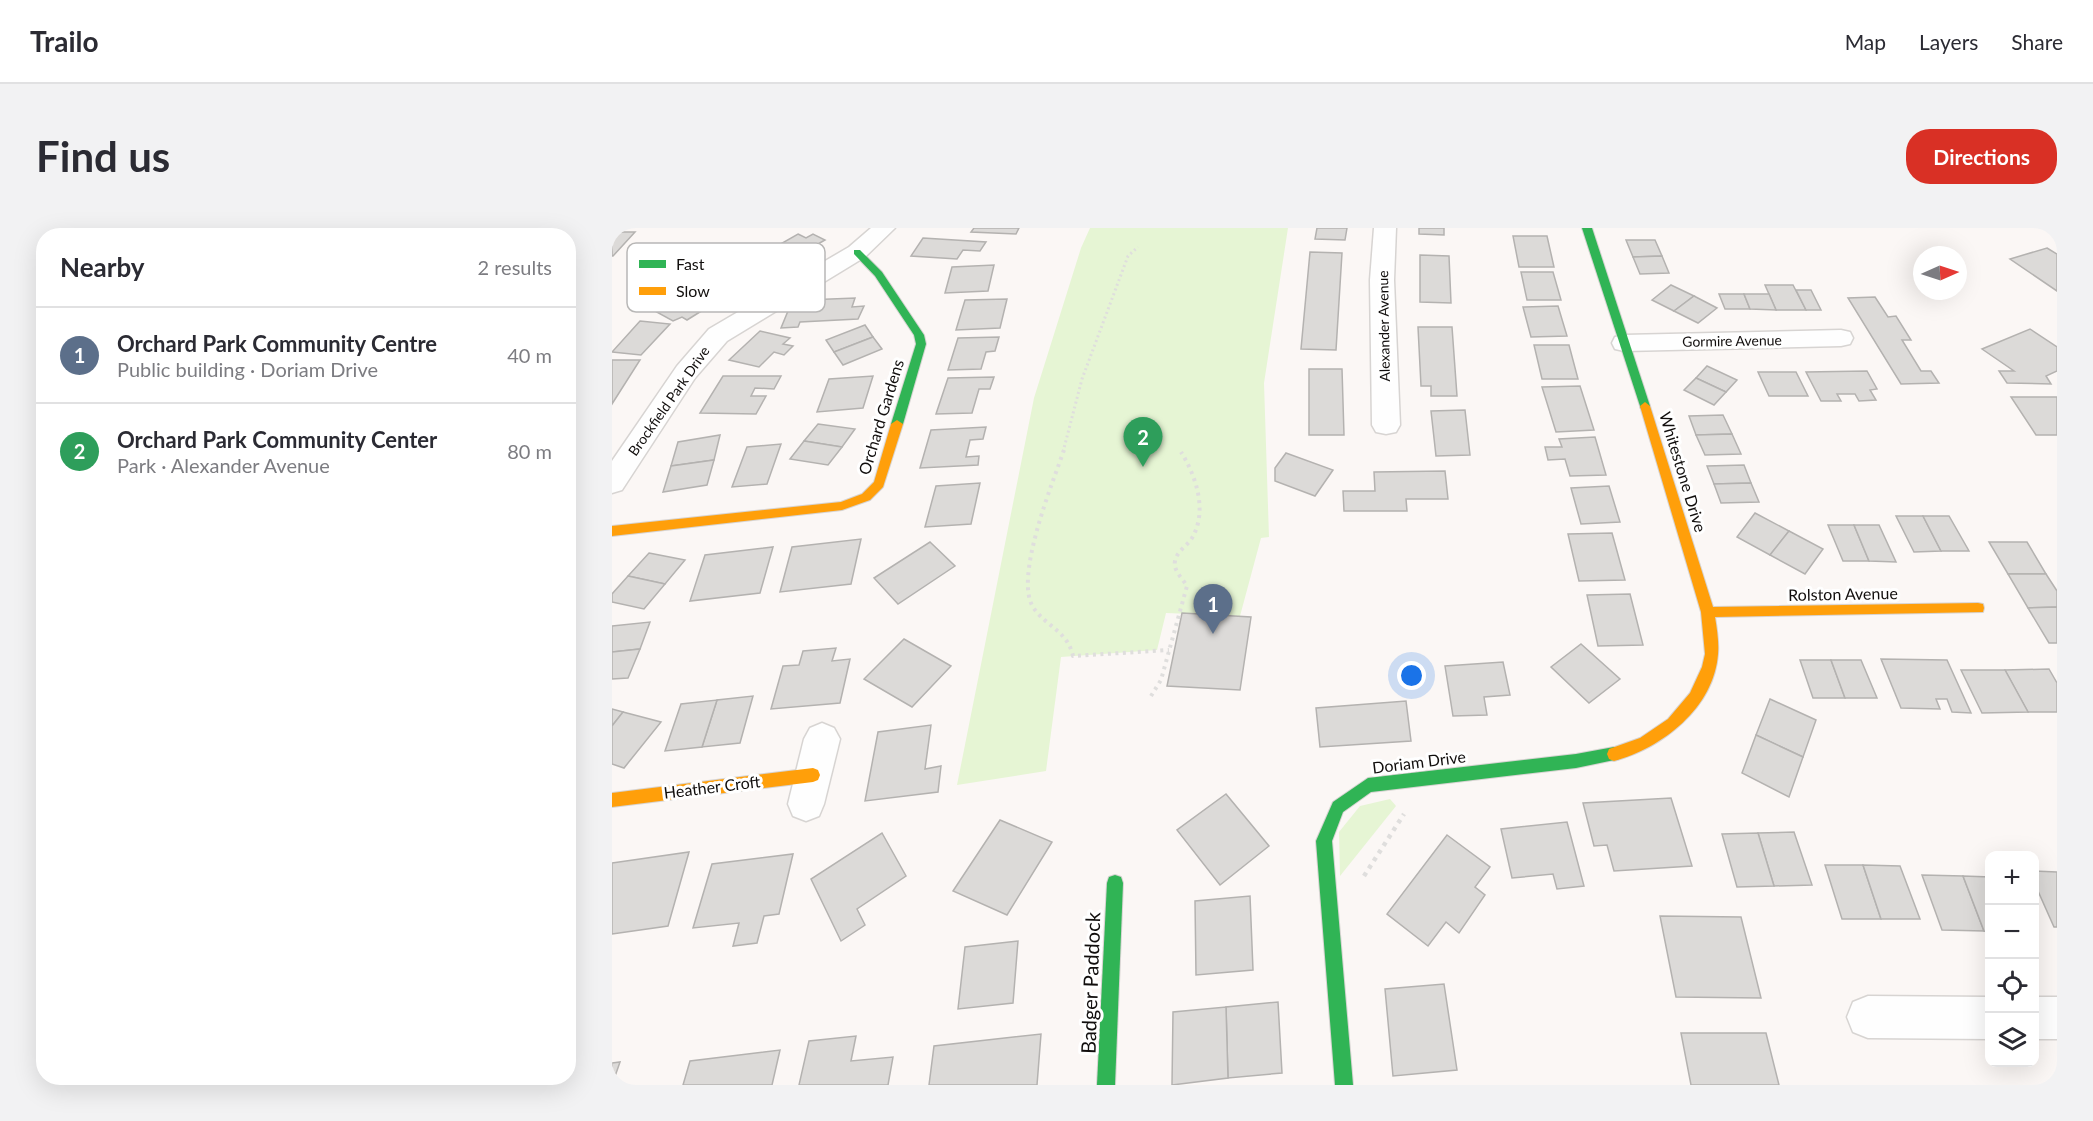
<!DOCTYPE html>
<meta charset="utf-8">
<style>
:root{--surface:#fff;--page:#f2f2f3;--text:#2b2b33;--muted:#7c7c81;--line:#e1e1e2;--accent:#d93025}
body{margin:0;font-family:Lato,sans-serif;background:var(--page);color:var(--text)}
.controls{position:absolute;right:18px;bottom:18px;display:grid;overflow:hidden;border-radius:12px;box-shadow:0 6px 24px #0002}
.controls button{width:54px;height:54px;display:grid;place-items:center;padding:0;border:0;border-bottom:2px solid var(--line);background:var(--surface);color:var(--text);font:30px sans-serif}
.compass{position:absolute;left:1301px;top:18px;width:54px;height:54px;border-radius:50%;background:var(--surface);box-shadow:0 6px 24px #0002;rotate:87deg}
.you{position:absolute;left:800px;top:448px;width:21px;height:21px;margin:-15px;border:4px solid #fff;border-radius:50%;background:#1a73e8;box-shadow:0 0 0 9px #1a73e833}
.badge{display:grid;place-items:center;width:39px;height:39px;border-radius:50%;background:var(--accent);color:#fff;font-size:20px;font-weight:700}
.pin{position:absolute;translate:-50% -50px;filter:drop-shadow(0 2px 3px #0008)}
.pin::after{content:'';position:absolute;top:32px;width:21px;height:18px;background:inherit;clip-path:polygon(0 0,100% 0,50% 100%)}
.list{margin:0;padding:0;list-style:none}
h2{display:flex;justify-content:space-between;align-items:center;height:78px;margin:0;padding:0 24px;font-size:26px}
h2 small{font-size:20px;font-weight:400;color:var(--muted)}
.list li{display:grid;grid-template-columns:39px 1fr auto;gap:18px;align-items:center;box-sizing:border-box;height:96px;padding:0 24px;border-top:2px solid var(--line)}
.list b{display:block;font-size:22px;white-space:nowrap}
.list p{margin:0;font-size:20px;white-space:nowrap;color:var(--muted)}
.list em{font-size:20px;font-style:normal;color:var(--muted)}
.icon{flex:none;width:33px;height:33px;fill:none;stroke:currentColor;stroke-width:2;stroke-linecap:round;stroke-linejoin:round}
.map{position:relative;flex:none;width:1445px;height:857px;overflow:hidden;border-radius:24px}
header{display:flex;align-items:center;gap:36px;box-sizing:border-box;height:84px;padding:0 30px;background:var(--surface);border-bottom:2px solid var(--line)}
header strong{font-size:28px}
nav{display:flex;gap:33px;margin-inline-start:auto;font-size:21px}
.intro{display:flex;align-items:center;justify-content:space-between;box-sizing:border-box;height:144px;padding:0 36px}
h1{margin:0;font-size:42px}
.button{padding:15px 27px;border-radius:24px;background:var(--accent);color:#fff;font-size:21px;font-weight:700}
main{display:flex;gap:36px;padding:0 36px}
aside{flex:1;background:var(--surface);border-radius:24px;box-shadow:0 6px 24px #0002}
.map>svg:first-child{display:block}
</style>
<header>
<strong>Trailo</strong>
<nav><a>Map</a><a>Layers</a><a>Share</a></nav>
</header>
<div class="intro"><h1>Find us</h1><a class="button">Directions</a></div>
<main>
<aside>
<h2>Nearby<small>2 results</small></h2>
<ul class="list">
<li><span class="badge" style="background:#5c6f8a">1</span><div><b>Orchard Park Community Centre</b><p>Public building · Doriam Drive</p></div><em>40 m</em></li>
<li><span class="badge" style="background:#2e9e5b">2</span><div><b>Orchard Park Community Center</b><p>Park · Alexander Avenue</p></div><em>80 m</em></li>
</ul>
</aside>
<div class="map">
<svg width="1445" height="857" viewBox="0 0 1445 857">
<rect width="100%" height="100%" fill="#fbf7f5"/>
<!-- green -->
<g fill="#e6f5d4">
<polygon points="478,0 676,0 652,155 657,309 649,310 628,388 554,385 545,422 449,429 434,543 345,557 422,170 469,20"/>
<polygon points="778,571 784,578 728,648 727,604 748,578"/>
</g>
<!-- building -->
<g fill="#dcdad8" stroke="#b4b2b0" stroke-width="1.5">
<polygon points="362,0 407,0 404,6 359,4"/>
<polygon points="705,0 735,0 733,12 703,11"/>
<polygon points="807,0 832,0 832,7 807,6"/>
<polygon points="0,4 23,4 1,28 0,28"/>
<polygon points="186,6 194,10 201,6 213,12 178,32 158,22"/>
<polygon points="901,8 935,8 942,39 907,39"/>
<polygon points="311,10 374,14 368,23 351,22 345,31 299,28"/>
<polygon points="1014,12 1043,12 1050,28 1021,29"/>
<polygon points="1435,20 1445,26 1445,63 1398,31"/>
<polygon points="698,24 730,25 724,122 689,121"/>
<polygon points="808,27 837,28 839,75 808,74"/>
<polygon points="1050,28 1057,45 1028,46 1021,29"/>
<polygon points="382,37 376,63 333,65 340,39"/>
<polygon points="909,44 941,44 949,72 915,72"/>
<polygon points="96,52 120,64 75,92 70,89 61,93 41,82 64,69 70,72 87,62 83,60"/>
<polygon points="1059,57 1082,68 1062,83 1040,72"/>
<polygon points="1153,57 1181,57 1194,82 1164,82"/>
<polygon points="1184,62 1199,62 1209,82 1194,82"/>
<polygon points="1107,66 1132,66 1138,81 1113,81"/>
<polygon points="1132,66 1157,66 1164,82 1138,81"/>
<polygon points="1082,68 1105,80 1086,95 1062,83"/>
<polygon points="1263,69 1276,89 1284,88 1299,112 1290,112 1309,143 1319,143 1327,155 1289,156 1236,70"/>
<polygon points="243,70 240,79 252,78 246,91 188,94 186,99 169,100 176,83 190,82 194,72"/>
<polygon points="395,71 388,100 344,102 353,72"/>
<polygon points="946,78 955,108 919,109 911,79"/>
<polygon points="28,93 58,96 29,127 0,124"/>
<polygon points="253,97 261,109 222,124 214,112"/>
<polygon points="806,99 840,99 845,168 819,168 819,158 809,158"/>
<polygon points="1418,101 1445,119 1445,143 1434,148 1439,156 1395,155 1387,143 1402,143 1370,121"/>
<polygon points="148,103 178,110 171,116 181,118 172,127 162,124 147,139 117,132"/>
<polygon points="261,109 270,121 231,137 222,124"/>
<polygon points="387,109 383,123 374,124 369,141 336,142 346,110"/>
<polygon points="922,117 957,117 966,151 930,151"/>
<polygon points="0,132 28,132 0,176"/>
<polygon points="1095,138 1125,152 1114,164 1084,150"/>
<polygon points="697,141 730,141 732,207 697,207"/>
<polygon points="1255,143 1265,161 1258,162 1264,172 1247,173 1243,166 1225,166 1229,173 1209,173 1194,144"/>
<polygon points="1146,144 1184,144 1196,168 1157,168"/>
<polygon points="111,148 169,148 162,161 143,160 139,168 154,168 144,186 88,185"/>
<polygon points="261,148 251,180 205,184 217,151"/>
<polygon points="382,149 378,161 367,161 360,185 324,186 336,150"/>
<polygon points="1084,150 1114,164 1102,177 1072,162"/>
<polygon points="968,158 982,202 944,204 930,159"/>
<polygon points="1399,169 1445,169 1445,207 1424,207"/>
<polygon points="853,182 858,227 824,228 819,183"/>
<polygon points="1111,187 1120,206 1084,207 1077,188"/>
<polygon points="206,196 243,201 230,219 192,213"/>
<polygon points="374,199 371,211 358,212 354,229 367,228 366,237 308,240 319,202"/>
<polygon points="1120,206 1129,226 1093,227 1084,207"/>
<polygon points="108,207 102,232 59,238 66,214"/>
<polygon points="983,209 994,247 958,248 953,231 936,232 933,219 950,219 947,211"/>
<polygon points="192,213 230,219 216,237 178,231"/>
<polygon points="169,216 155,256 120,259 135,219"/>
<polygon points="674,225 721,242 703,268 663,253 663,240"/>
<polygon points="102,232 95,257 51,264 59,238"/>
<polygon points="1132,237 1139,255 1102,256 1095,238"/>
<polygon points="833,243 836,271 794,271 795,283 732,283 731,263 763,263 762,244"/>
<polygon points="368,255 359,296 313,299 324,258"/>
<polygon points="1139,255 1147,274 1109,275 1102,256"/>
<polygon points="997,258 1008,294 969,296 959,260"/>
<polygon points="1143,285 1177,303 1158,327 1125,309"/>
<polygon points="1284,288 1311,288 1329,323 1302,324"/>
<polygon points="1311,288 1337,288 1357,323 1329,323"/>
<polygon points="1216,297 1242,297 1257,333 1231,333"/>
<polygon points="1242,297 1267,297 1284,334 1257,333"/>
<polygon points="1177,303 1211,321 1193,346 1158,327"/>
<polygon points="1000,305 1013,352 967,353 956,306"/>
<polygon points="249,311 239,356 168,364 180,319"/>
<polygon points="318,314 343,338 286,376 262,350"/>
<polygon points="1377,314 1415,314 1434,346 1396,346"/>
<polygon points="161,319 148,365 78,373 93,327"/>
<polygon points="37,325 73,332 53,356 16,348"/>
<polygon points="1396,346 1434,346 1445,363 1445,379 1416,380"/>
<polygon points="16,348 53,356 32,381 0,374 0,366"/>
<polygon points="1018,366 1031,417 986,418 975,367"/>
<polygon points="1445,379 1445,415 1437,415 1416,380"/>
<polygon points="570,385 639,389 628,462 555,458"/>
<polygon points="38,394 28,421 0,424 0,398"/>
<polygon points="292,411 339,438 300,479 252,451"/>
<polygon points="969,416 1008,451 977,475 939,439"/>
<polygon points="224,420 220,433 238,431 228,475 159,481 171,438 187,437 191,423"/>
<polygon points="28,421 16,450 0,451 0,424"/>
<polygon points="1269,431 1335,432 1359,485 1340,484 1335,471 1324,471 1328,481 1289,480"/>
<polygon points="1188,432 1219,432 1233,470 1201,470"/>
<polygon points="1219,432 1249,432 1265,470 1233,470"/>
<polygon points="891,434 898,467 872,469 875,487 841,488 833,438"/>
<polygon points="1437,441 1445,455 1445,484 1416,484 1393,442"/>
<polygon points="1349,442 1393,442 1416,484 1370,485"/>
<polygon points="141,468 128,515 90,519 105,472"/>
<polygon points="1158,471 1204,492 1191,529 1144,507"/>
<polygon points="105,472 90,519 53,523 69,476"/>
<polygon points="794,473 799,513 708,519 704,480"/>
<polygon points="0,481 11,484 0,498"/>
<polygon points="11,484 49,494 12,540 0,536 0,498"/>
<polygon points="319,497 313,541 329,538 326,564 253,573 266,504"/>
<polygon points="1144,507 1191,529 1177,569 1130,545"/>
<polygon points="614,566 657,618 608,657 565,602"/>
<polygon points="1059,570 1080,638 1002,643 995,617 982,618 971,575"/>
<polygon points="388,592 440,614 395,687 341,663"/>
<polygon points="955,594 972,658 945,661 941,646 900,650 889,601"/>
<polygon points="1182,604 1200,657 1162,658 1146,605"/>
<polygon points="270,605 294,648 245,681 253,697 229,713 199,651"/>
<polygon points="1146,605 1162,658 1125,659 1110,606"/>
<polygon points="835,607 878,639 863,659 873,667 847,705 834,694 816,718 775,686"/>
<polygon points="77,624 56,698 0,706 0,635"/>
<polygon points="181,626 167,686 152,688 145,715 121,718 127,695 81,700 100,636"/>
<polygon points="1213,637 1251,637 1269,691 1230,691"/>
<polygon points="1251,637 1288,638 1308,691 1269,691"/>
<polygon points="1422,643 1445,644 1445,699 1442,699 1422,654"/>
<polygon points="1310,647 1351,648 1372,703 1330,702"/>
<polygon points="1351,648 1378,649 1378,704 1372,703"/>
<polygon points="638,668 641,742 584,747 583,673"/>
<polygon points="1048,688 1129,689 1149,770 1064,769"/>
<polygon points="406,713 401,775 346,781 353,719"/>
<polygon points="832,756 845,842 781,848 773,761"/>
<polygon points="666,774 670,845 616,850 614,779"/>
<polygon points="614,779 616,850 560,857 561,784"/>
<polygon points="1069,805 1154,805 1167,857 1079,857"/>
<polygon points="429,806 425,857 317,857 322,818"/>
<polygon points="244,808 239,833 281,829 276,857 187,857 197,813"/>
<polygon points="168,822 160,857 71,857 78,833"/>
<polygon points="8,834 0,857 0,835"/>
</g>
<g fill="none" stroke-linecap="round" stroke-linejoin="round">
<!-- street casing -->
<g stroke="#d7d4d2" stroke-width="3">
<g id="street">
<polygon points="259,0 283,0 253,29 115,113 83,150 10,262 0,265 0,233 65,138 97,101 237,19"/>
<polygon points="762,0 784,0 782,52 788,197 784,204 774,206 764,204 760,197 758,52"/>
<polygon points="1229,102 1238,104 1241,110 1238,116 1229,118 1012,123 1003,121 1000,115 1003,109 1012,107"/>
<polygon points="210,495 222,500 228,511 212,576 207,588 194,593 181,588 176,576 192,511 198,500"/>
<polygon points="1256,768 1378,769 1378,811 1256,810 1241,804 1235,789 1241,774"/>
<rect x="1422" y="769" width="23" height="42"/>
</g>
</g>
<!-- fast casing -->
<g stroke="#d7d4d2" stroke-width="2">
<g id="fast">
<polygon points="970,0 980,0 1038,178 1037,181 1029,181 1028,178"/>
<polygon points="242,22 248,22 270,44 312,107 314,116 291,196 285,200 279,196 304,116 302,107 263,48 242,26"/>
<polygon points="1002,519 1007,521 1009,526 1007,531 964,540 759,564 731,584 720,613 741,857 723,857 704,613 721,574 756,550 964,526"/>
<polygon points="503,647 509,649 511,655 503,857 485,857 495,655 497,649"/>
</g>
</g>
<!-- slow casing -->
<g stroke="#d7d4d2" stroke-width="2">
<g id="slow">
<path d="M 1033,174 L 1038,178 L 1101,379 L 1366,375 L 1371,376 L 1372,380 L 1371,384 L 1103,389 C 1105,401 1107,414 1106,426 C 1102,480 1050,520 1002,533 L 997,531 L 995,526 L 997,521 L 1028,510 L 1056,491 L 1078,465 L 1090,439 L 1093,426 L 1089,384 L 1028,178 Z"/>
<polygon points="285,192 291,196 271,259 258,272 230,282 0,308 0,298 229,274 250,266 262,254 279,196"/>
<polygon points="201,540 206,542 208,547 206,552 201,554 0,579 0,565"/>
</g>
</g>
<!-- path-far2 -->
<polyline stroke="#dfdedd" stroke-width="3" stroke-dasharray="2 3" stroke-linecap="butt" points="451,224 470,151 516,28 526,19"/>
<!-- path-far1 -->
<g stroke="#dfdedd" stroke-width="4" stroke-dasharray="3 4.5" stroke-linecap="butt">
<path d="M 452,222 C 441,254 402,349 421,379 C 434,399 455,402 461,428 L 557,422"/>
<path d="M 539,468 L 549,452 L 575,358 C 570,350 561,342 563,333 C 565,323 575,318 580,310 C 596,283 584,248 569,224"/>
</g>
<!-- path -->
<polyline stroke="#dfdedd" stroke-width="4.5" stroke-dasharray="4 5" stroke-linecap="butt" points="752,648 792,586"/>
<!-- street -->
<use href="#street" fill="#fefefe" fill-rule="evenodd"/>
<!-- fast -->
<use href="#fast" fill="#30b455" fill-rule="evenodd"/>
<!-- slow -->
<use href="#slow" fill="#ff9f0a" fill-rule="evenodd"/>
</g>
<g text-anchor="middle" stroke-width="6" stroke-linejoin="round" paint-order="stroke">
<!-- far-street labels -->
<g font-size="14" fill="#110e0d" stroke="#fff">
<text transform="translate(772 98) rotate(-91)" y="5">Alexander Avenue</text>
<text transform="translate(1120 113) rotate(-1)" y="5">Gormire Avenue</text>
<text transform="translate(57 173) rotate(-55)" y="5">Brockfield Park Drive</text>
</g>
<!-- street labels -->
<g font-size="16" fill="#110e0d" stroke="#fff">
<text transform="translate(269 189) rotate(-73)" y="6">Orchard Gardens</text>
<text transform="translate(1071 244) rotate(73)" y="6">Whitestone Drive</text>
<text transform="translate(1231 366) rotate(-1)" y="6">Rolston Avenue</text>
<text transform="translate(807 534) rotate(-7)" y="6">Doriam Drive</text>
<text transform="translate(100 559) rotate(-7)" y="6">Heather Croft</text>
</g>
<!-- near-street labels -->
<g font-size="20" fill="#110e0d" stroke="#fff">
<text transform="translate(479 755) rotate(-88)" y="7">Badger Paddock</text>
</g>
</g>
<!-- legend -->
<rect x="15" y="15" width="198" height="69" rx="9" fill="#fff" stroke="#b8b7b6" stroke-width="1.5"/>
<rect x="27" y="32" width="27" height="8" fill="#30b455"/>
<rect x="27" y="59" width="27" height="8" fill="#ff9f0a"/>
<g font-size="16" fill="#110e0d">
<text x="64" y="42">Fast</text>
<text x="64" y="69">Slow</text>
</g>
</svg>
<div class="controls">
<button>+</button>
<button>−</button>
<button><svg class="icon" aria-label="locate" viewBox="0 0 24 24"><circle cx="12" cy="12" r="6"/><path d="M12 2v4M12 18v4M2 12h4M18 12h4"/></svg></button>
<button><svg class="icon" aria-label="layers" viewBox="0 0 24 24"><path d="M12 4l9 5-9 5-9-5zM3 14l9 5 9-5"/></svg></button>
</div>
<svg class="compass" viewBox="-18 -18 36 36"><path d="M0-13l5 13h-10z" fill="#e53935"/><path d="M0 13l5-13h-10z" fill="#7c7c81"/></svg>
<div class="you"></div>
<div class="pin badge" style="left:601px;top:406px;background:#5c6f8a">1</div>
<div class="pin badge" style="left:531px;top:239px;background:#2e9e5b">2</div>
</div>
</main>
